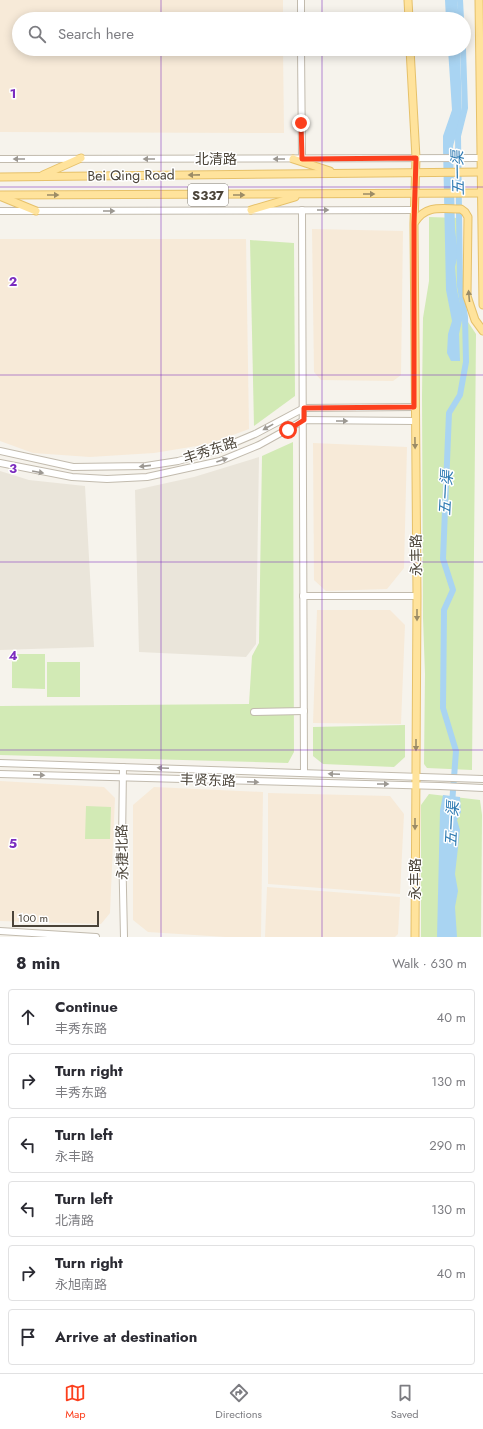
<!DOCTYPE html>
<meta charset="utf-8">
<style>
:root{--surface:#fff;--page:#f7f7f7;--text:#2b2b33;--muted:#7c7c81;--line:#e1e1e2;--accent:#fc3f1d}
body{margin:0;font-family:Jost,"Noto Sans SC",sans-serif;background:var(--page);color:var(--text)}
.scale{position:absolute;left:12px;bottom:10px;width:87px;box-sizing:border-box;padding-left:4px;border:2px solid #4b4439;border-top:0;font-size:11px;line-height:14px;white-space:nowrap;color:#4b4439;-webkit-text-stroke:3px #fff;paint-order:stroke}
.stop{position:absolute;width:12px;height:12px;margin:-9px;border:3px solid #fc3f1d;border-radius:50%;background:#fff}
.stop.end{background:#fc3f1d;border-color:#fff;box-shadow:0 1px 4px #0008}
.list{margin:0;padding:0;list-style:none}
h2{display:flex;justify-content:space-between;align-items:center;height:52px;margin:0;padding:0 16px;font-size:17px}
h2 small{font-size:13px;font-weight:400;color:var(--muted)}
.list li{display:grid;grid-template-columns:26px 1fr auto;gap:12px;align-items:center;box-sizing:border-box;height:56px;margin:0 8px 8px;padding:0 8px;border:1px solid var(--line);border-radius:4px}
.list b{display:block;font-size:15px;white-space:nowrap}
.list p{margin:0;font-size:13px;white-space:nowrap;color:var(--muted)}
.list em{font-size:13px;font-style:normal;color:var(--muted)}
.icon{flex:none;width:22px;height:22px;fill:none;stroke:currentColor;stroke-width:2;stroke-linecap:round;stroke-linejoin:round}
.map{position:relative;flex:none;width:483px;height:937px;overflow:hidden}
.search{position:absolute;background:var(--surface);box-shadow:0 2px 10px #0003;left:12px;right:12px;top:12px;height:44px;display:flex;align-items:center;gap:10px;box-sizing:border-box;padding:0 14px;border-radius:22px;color:var(--muted);font-size:15px}
.sheet{height:436px;background:var(--surface)}
nav{display:flex;justify-content:space-around;align-items:center;box-sizing:border-box;height:56px;border-top:1px solid var(--line);background:var(--surface);font-size:11px;color:var(--muted)}
nav a{display:grid;justify-items:center;gap:2px}
nav .on{color:var(--accent)}
.map>svg:first-child{display:block}
</style>
<div class="map">
<svg width="483" height="937" viewBox="0 0 483 937">
<rect width="100%" height="100%" fill="#f6f3ec"/>
<!-- residential -->
<g fill="#eae5da">
<polygon points="259,457 256,644 246,657 139,652 135,490 194,477"/>
<polygon points="0,471 29,480 85,486 94,647 0,650"/>
</g>
<!-- commercial -->
<g fill="#f7ead8">
<polygon points="0,0 283,0 283,19 19,19 19,49 283,49 284,133 0,132"/>
<polygon points="312,229 403,231 401,375 393,381 321,380 314,372"/>
<polygon points="0,239 246,239 249,429 209,444 154,453 90,457 33,453 0,441"/>
<polygon points="313,443 407,447 404,568 387,589 326,591 314,580"/>
<polygon points="317,610 390,610 405,625 401,724 313,723"/>
<polygon points="0,781 104,787 115,798 110,913 101,924 0,921"/>
<polygon points="154,787 263,792 261,937 225,937 148,932 133,920 133,805"/>
<polygon points="268,793 390,796 404,814 400,894 268,884"/>
<polygon points="267,887 400,897 398,934 395,937 265,937"/>
</g>
<!-- green -->
<g fill="#d2eab5">
<polygon points="429,217 458,218 466,319 476,334 472,770 427,768 424,764 425,674 423,618 422,396 423,318 429,281"/>
<polygon points="250,240 294,243 295,396 254,426"/>
<polygon points="293,442 294,752 288,763 0,755 0,706 249,704 252,656 259,643 262,456"/>
<polygon points="12,654 45,654 45,689 12,688"/>
<rect x="47" y="662" width="33" height="35"/>
<polygon points="405,725 405,757 394,767 323,764 313,756 313,727"/>
<polygon points="429,794 480,800 482,815 481,937 421,937 421,805"/>
<polygon points="86,806 111,807 110,839 85,839"/>
</g>
<!-- water -->
<g fill="#a9d4f2">
<polygon points="445,0 457,0 459,19 446,19"/>
<polygon points="448,49 460,49 462,115 453,146 455,229 458,254 455,267 457,290 463,316 459,334 460,361 451,361 447,353 448,334 452,321 446,290 443,147 443,136 452,110"/>
<polygon points="443,795 460,797 461,812 457,820 460,830 455,874 458,891 455,907 457,937 437,937 440,810"/>
</g>
<g fill="none" stroke-linecap="round" stroke-linejoin="round">
<!-- canal -->
<g stroke="#a9d4f2" stroke-width="6">
<polyline points="460,0 461,19"/>
<polyline points="452,804 456,751 443,708 444,610 453,590 443,559 449,413 460,395 466,362 465,317 460,286 458,136 465,108 463,49"/>
</g>
<!-- minor casing -->
<g stroke="#c2bbae" stroke-width="8">
<g id="minor">
<polyline points="301,0 301,19"/>
<polyline points="301,49 302,159"/>
<polyline points="0,159 483,158"/>
<polyline points="302,210 304,773"/>
<polyline points="0,211 415,210"/>
<polyline points="0,451 73,467 146,466 178,461 217,450 255,434 304,408 414,407"/>
<polyline points="0,463 72,477 107,479 147,477 220,461 259,445 304,420 414,421"/>
<polyline points="303,596 417,596"/>
<polyline points="254,712 304,711"/>
<polyline points="0,763 483,779"/>
<polyline points="123,767 122,843 124,937"/>
<polyline points="0,774 440,786 483,788"/>
<polyline points="0,931 96,937"/>
</g>
</g>
<!-- major casing -->
<g stroke="#e6c16a" stroke-width="9">
<g id="major">
<polyline points="408,0 409,19"/>
<polyline points="479,0 483,305"/>
<polyline points="410,49 416,158 414,224 417,596 415,937"/>
<polyline points="293,159 330,171"/>
<polyline points="43,175 81,158"/>
<polyline points="0,177 483,172"/>
<polyline points="0,195 483,193"/>
<polyline points="2,197 36,211"/>
<polyline points="251,210 295,197"/>
<path d="M 415,222 C 426,204 443,209 461,209 L 465,212 L 468,217 L 467,296 L 475,320 L 483,331"/>
</g>
</g>
<!-- minor -->
<use href="#minor" stroke="#fff" stroke-width="6"/>
<!-- major -->
<use href="#major" stroke="#ffe39c" stroke-width="7"/>
</g>
<!-- one-way arrows -->
<defs><path id="oneway-solid" d="M-6-.8H1V-3.2L6.5 0L1 3.2V.8H-6Z"/></defs>
<g fill="#9c9892">
<use href="#oneway-solid" transform="translate(19 159) rotate(180)"/>
<use href="#oneway-solid" transform="translate(149 159) rotate(-180)"/>
<use href="#oneway-solid" transform="translate(279 159) rotate(-180)"/>
<use href="#oneway-solid" transform="translate(323 210)"/>
<use href="#oneway-solid" transform="translate(109 211)"/>
<use href="#oneway-solid" transform="translate(342 421)"/>
<use href="#oneway-solid" transform="translate(268 427) rotate(151)"/>
<use href="#oneway-solid" transform="translate(222 460) rotate(-19)"/>
<use href="#oneway-solid" transform="translate(145 466) rotate(174)"/>
<use href="#oneway-solid" transform="translate(38 472) rotate(10)"/>
<use href="#oneway-solid" transform="translate(163 768) rotate(-178)"/>
<use href="#oneway-solid" transform="translate(334 774) rotate(-178)"/>
<use href="#oneway-solid" transform="translate(39 775) rotate(2)"/>
<use href="#oneway-solid" transform="translate(253 782) rotate(2)"/>
<use href="#oneway-solid" transform="translate(383 784)"/>
</g>
<g fill="#9c8c66">
<use href="#oneway-solid" transform="translate(194 175) rotate(179)"/>
<use href="#oneway-solid" transform="translate(369 194)"/>
<use href="#oneway-solid" transform="translate(53 195)"/>
<use href="#oneway-solid" transform="translate(239 195)"/>
<use href="#oneway-solid" transform="translate(469 296) rotate(-95)"/>
<use href="#oneway-solid" transform="translate(415 443) rotate(89)"/>
<use href="#oneway-solid" transform="translate(417 615) rotate(90)"/>
<use href="#oneway-solid" transform="translate(416 745) rotate(90)"/>
<use href="#oneway-solid" transform="translate(415 824) rotate(90)"/>
</g>
<g fill="none" stroke-linecap="round" stroke-linejoin="round">
<!-- route -->
<polyline stroke="#fc3f1d" stroke-width="5" points="288,430 304,420 304,408 414,407 414,224 416,158 302,159 301,123"/>
</g>
<!-- grid -->
<path fill="none" stroke="#7b2cbf" stroke-width="1" stroke-opacity="0.55" d="M 161,0 L 161,19M 322,0 L 322,19M 161,49 L 161,937M 322,49 L 322,937M 0,187 L 483,187M 0,375 L 483,375M 0,562 L 483,562M 0,750 L 483,750"/>
<g text-anchor="middle" stroke-width="3" stroke-linejoin="round" paint-order="stroke">
<!-- shield labels -->
<rect fill="#fff" stroke="#817c74" stroke-width="1" x="188" y="184" width="40" height="22" rx="3"/>
<g font-size="13" font-weight="bold" fill="#4b4439">
<text x="208" y="200">S337</text>
</g>
<!-- street labels -->
<g font-size="14" fill="#4b4439" stroke="#fff">
<text x="216" y="164">北清路</text>
<text transform="translate(131 175) rotate(-1)" y="5">Bei Qing Road</text>
<text transform="translate(210 450) rotate(-18)" y="5">丰秀东路</text>
<text transform="translate(416 555) rotate(-91)" y="5">永丰路</text>
<text transform="translate(208 780) rotate(2)" y="5">丰贤东路</text>
<text transform="translate(122 852) rotate(-91)" y="5">永捷北路</text>
<text transform="translate(415 879) rotate(-90)" y="5">永丰路</text>
</g>
<!-- water labels -->
<g font-size="15" font-style="italic" fill="#2e7ab2" stroke="#fff">
<text transform="translate(458 173) rotate(-91)" y="5">五一渠</text>
<text transform="translate(446 493) rotate(-87)" y="5">五一渠</text>
<text transform="translate(452 824) rotate(-87)" y="5">五一渠</text>
</g>
</g>
<g font-size="13" text-anchor="middle" font-weight="bold" fill="#7b2cbf" stroke="#fff" stroke-width="3" stroke-linejoin="round" paint-order="stroke">
<text x="13" y="98">1</text>
<text x="13" y="286">2</text>
<text x="13" y="473">3</text>
<text x="13" y="660">4</text>
<text x="13" y="848">5</text>
</g>
</svg>
<div class="scale">100 m</div>
<div class="stop" style="left:288px;top:430px"></div>
<div class="stop end" style="left:301px;top:123px"></div>
<div class="search"><svg class="icon" aria-label="search" viewBox="0 0 24 24"><circle cx="10" cy="10" r="6"/><path d="M15 15l6 6"/></svg>Search here</div>
</div>
<section class="sheet">
<h2>8 min<small>Walk · 630 m</small></h2>
<ul class="list">
<li><svg class="icon" aria-label="ahead" viewBox="0 0 24 24"><path d="M12 20V5M6 11l6-6 6 6"/></svg><div><b>Continue</b><p>丰秀东路</p></div><em>40 m</em></li>
<li><svg class="icon" aria-label="right" viewBox="0 0 24 24"><path d="M7 20v-9h11M14 6l5 5-5 5"/></svg><div><b>Turn right</b><p>丰秀东路</p></div><em>130 m</em></li>
<li><svg class="icon" aria-label="left" viewBox="0 0 24 24"><path d="M17 20v-9H6M10 6l-5 5 5 5"/></svg><div><b>Turn left</b><p>永丰路</p></div><em>290 m</em></li>
<li><svg class="icon" aria-label="left" viewBox="0 0 24 24"><path d="M17 20v-9H6M10 6l-5 5 5 5"/></svg><div><b>Turn left</b><p>北清路</p></div><em>130 m</em></li>
<li><svg class="icon" aria-label="right" viewBox="0 0 24 24"><path d="M7 20v-9h11M14 6l5 5-5 5"/></svg><div><b>Turn right</b><p>永旭南路</p></div><em>40 m</em></li>
<li><svg class="icon" aria-label="arrive" viewBox="0 0 24 24"><path d="M6 21V4h12l-3 4 3 4H6"/></svg><div><b>Arrive at destination</b></div></li>
</ul>
</section>
<nav>
<a class="on"><svg class="icon" aria-label="map" viewBox="0 0 24 24"><path d="M3 6l6-2 6 2 6-2v14l-6 2-6-2-6 2zM9 4v14M15 6v14"/></svg>Map</a>
<a><svg class="icon" aria-label="directions" viewBox="0 0 24 24"><path d="M12 3l9 9-9 9-9-9zM9 14v-3h6M13 9l2 2-2 2"/></svg>Directions</a>
<a><svg class="icon" aria-label="saved" viewBox="0 0 24 24"><path d="M7 4h10v16l-5-4-5 4z"/></svg>Saved</a>
</nav>
